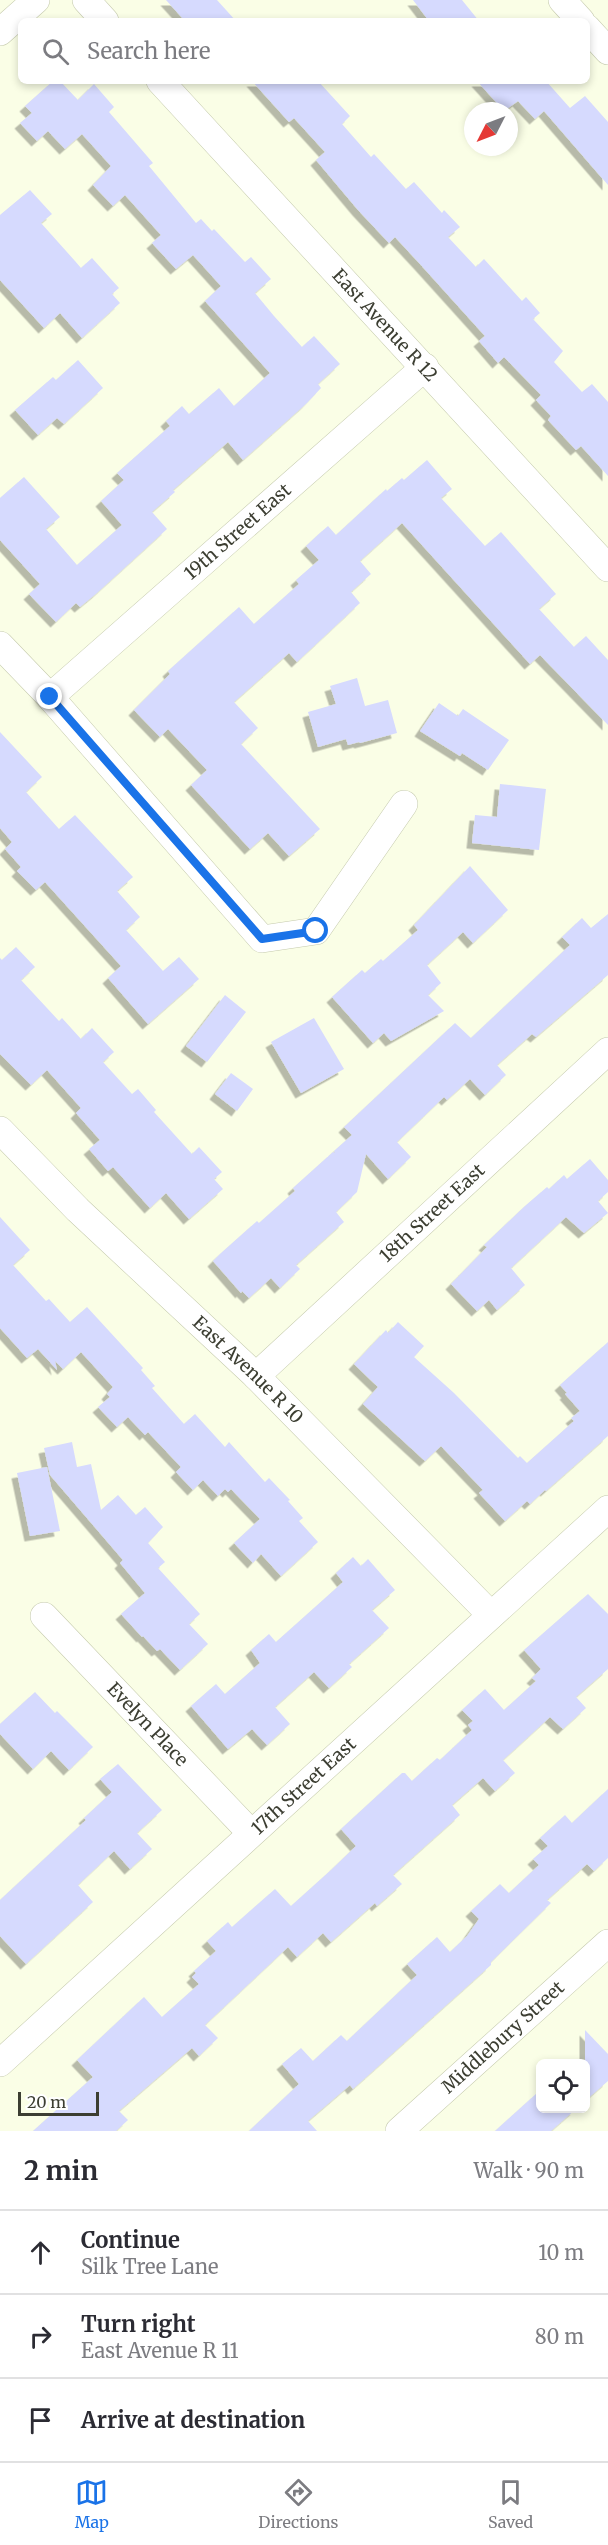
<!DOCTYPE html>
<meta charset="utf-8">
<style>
:root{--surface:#fff;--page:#f7f7f7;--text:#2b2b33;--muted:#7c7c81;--line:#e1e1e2;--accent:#1a73e8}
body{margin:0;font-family:Merriweather,serif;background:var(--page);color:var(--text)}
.controls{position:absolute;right:18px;bottom:18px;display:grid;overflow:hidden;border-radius:9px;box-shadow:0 3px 9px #0003}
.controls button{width:54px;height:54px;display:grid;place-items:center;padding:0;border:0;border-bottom:2px solid var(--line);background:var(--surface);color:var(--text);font:30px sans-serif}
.compass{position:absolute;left:464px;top:102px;width:54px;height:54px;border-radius:50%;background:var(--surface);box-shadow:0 3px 9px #0003;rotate:228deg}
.scale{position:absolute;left:18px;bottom:15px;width:81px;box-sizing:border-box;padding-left:6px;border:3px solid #3c3e32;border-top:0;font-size:16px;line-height:21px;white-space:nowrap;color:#3c3e32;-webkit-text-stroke:4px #fff;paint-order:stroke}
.stop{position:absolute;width:18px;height:18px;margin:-14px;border:4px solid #1a73e8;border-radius:50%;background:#fff}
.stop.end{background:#1a73e8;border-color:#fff;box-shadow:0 2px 6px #0008}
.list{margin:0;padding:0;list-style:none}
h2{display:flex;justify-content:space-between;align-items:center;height:78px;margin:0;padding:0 24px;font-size:26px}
h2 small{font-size:20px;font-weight:400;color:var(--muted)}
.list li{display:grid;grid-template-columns:39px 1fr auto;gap:18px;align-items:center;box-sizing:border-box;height:84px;padding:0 24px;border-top:2px solid var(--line)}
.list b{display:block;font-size:22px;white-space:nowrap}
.list p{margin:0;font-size:20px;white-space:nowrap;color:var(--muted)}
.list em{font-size:20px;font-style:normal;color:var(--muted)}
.icon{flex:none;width:33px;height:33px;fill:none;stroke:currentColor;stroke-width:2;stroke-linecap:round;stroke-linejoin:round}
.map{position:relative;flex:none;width:608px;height:2131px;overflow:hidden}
.search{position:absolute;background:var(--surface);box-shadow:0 3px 9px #0003;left:18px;right:18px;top:18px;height:66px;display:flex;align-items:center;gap:15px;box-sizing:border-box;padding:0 21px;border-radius:9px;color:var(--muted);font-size:22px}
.sheet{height:330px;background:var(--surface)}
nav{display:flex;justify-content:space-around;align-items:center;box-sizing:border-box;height:84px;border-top:2px solid var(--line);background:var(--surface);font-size:16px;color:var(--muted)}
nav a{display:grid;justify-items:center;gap:3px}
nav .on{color:var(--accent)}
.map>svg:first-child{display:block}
</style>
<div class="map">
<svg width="608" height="2131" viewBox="0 0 608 2131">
<defs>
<filter id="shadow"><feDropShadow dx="-5.5" dy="5.5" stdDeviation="0" flood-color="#0004"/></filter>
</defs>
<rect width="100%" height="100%" fill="#fafee6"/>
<!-- building -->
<g fill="#d6dafe" filter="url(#shadow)">
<polygon points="166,0 217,0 236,21 185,21"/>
<polygon points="413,0 462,0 479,21 429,21"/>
<polygon points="53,81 60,81 78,100 94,84 114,107 109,112 153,163 149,166 196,223 201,219 212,231 214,229 245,262 251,257 271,279 255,293 274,316 302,347 314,336 340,364 318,384 321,388 307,403 243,460 228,442 173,490 175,492 152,512 167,529 97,593 80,607 76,603 56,622 29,594 40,584 0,540 0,498 24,477 60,517 46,529 77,565 122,525 101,501 124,480 117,473 170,426 166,421 182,406 189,414 219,388 234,406 270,373 205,301 221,286 193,255 176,269 152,243 161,235 125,195 113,206 93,185 111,166 82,134 65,149 48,131 37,141 20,123 32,113 25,106"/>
<polygon points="252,81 318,81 350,116 342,124 371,157 374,154 406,189 414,182 442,213 444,210 460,227 448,237 476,267 484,259 522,301 526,297 540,313 533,319 563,351 554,362 582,392 592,384 608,402 608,476 581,446 576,450 548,420 551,416 536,400 541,395 504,357 498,363 479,341 485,336 420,264 395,237 389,243 358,210 316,160 325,152 294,118 289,122"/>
<polygon points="477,81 546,81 570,108 585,96 608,122 608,185 544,111 535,119 518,101 504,111"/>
<polygon points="30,190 52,214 41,223 75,261 81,268 92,258 119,288 112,294 120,303 82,338 60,313 44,328 0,280 0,215"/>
<polygon points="78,360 103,388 64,424 57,418 38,435 15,410 53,377 56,380"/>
<polygon points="427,460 452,489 441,498 485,546 501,532 556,594 539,609 574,647 586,636 608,660 608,725 540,655 530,664 402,523 360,561 371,574 351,592 360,603 297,662 289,653 234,702 258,728 241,744 320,829 289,856 268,833 250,849 191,785 207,770 168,729 160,737 134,710 170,674 168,671 239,607 254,624 299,584 296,580 319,560 306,546 321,532 328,526 336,535 386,489 387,491 402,478 404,480"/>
<polygon points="357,678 365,706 388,700 397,733 360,743 359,742 348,745 346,739 318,747 308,712 336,704 330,686"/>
<polygon points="439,703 458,716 463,709 509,740 488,770 462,753 460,756 420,731"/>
<polygon points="0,732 42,777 26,792 59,829 75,815 133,877 117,891 140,917 126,930 163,971 179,957 199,979 148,1024 108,978 121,966 45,882 36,890 17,871 21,867 5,849 12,842 0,828"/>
<polygon points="500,784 546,789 539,850 472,843 475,815 497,817"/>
<polygon points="470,866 508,910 473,943 463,932 427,965 441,983 428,995 444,1011 391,1041 384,1033 373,1043 332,997 362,970 365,973 381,959 383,961 418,930 414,925"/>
<polygon points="608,914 608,975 536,1037 532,1034 497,1065 506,1075 485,1095 470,1079 447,1100 444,1097 397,1142 411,1157 388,1179 366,1154 357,1192 336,1212 344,1222 296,1265 300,1269 280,1288 271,1278 249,1298 242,1291 241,1293 213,1261 220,1254 257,1221 259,1223 295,1191 293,1188 333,1152 335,1153 334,1151 352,1135 344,1127 455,1023 471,1038 570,945 562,937 582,918 591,928"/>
<polygon points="16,947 35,967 21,980 59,1021 62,1018 81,1039 92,1028 114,1052 103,1062 132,1094 138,1089 156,1110 154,1112 192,1154 199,1147 222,1172 214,1179 223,1189 189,1219 166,1193 150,1208 113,1167 108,1171 89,1149 100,1140 76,1113 81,1108 47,1070 31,1085 0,1054 0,958 2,960"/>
<polygon points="225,995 246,1012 207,1062 186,1046"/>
<polygon points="314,1018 344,1069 301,1093 271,1042"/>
<polygon points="231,1073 253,1089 237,1111 215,1094"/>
<polygon points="590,1159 608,1180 608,1192 598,1201 608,1213 584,1233 566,1217 511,1268 525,1285 497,1310 489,1300 477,1311 451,1284 487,1247 484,1245 525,1206 547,1187 549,1189 564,1175 567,1179"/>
<polygon points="0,1217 30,1250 13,1265 46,1301 49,1299 70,1322 87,1307 143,1368 141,1370 155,1386 152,1388 184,1424 195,1414 225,1447 229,1442 265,1482 269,1478 290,1500 288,1501 303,1518 299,1521 318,1542 281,1576 261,1554 253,1563 234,1543 260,1519 231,1489 228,1492 225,1489 218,1496 203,1480 193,1490 176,1472 181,1467 148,1432 145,1435 128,1417 117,1427 98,1407 110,1397 107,1394 113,1387 81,1352 63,1369 55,1361 57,1370 38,1349 27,1358 0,1328"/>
<polygon points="398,1322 424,1346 414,1357 454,1393 518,1458 520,1456 527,1463 574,1421 571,1418 580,1411 565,1394 567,1393 560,1385 608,1342 608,1436 546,1491 545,1490 530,1504 527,1501 505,1521 479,1493 483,1490 441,1446 425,1461 363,1404 378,1387 354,1364 386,1330 388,1333"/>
<polygon points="72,1442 77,1467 91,1464 101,1510 118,1495 136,1515 145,1507 163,1527 148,1543 165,1562 158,1568 200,1614 189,1624 208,1644 180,1670 160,1649 157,1651 143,1636 142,1637 121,1614 145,1593 120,1563 123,1560 50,1475 44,1448"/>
<polygon points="47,1467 60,1531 30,1536 17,1473"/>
<polygon points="353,1557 361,1566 368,1559 395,1590 372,1610 389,1628 349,1664 352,1667 329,1688 314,1672 275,1707 290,1724 267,1745 252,1729 228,1749 191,1706 216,1684 225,1694 260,1663 251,1650 269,1634 276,1642 323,1600 343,1582 336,1573"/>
<polygon points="588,1594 608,1614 608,1669 576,1697 586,1708 563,1729 550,1717 503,1760 515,1773 495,1791 483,1778 452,1805 460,1815 393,1875 402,1884 377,1906 375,1903 331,1942 323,1933 297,1957 288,1947 205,2025 218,2038 199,2056 192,2048 119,2111 128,2120 116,2131 33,2131 93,2077 77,2060 144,1997 162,2017 199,1984 192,1977 196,1973 194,1971 216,1951 207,1941 228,1922 232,1927 275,1889 291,1906 331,1870 356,1846 341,1829 402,1773 405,1773 412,1781 437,1758 440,1760 472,1730 468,1725 473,1721 462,1710 485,1689 504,1710 536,1681 532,1678 541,1669 524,1650"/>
<polygon points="35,1692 55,1713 57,1711 93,1747 69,1770 51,1751 33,1769 0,1734 0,1724"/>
<polygon points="118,1764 162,1810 137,1833 152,1849 130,1869 114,1851 78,1885 93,1902 26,1964 0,1936 0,1900 86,1820 84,1818 112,1792 100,1779"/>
<polygon points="608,1789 608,1858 594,1871 587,1864 547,1900 551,1903 491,1962 491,1965 353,2089 350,2085 308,2121 317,2131 249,2131 299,2084 282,2064 301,2048 313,2061 341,2035 347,2041 417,1975 407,1964 437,1937 450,1952 467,1936 479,1919 471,1911 500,1884 509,1893 539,1865 533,1859 548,1846 540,1838 565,1815 572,1823"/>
<polygon points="585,2030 608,2054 608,2081 585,2101"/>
<polygon points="537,2093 540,2097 540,2109 576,2109 551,2131 495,2131"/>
</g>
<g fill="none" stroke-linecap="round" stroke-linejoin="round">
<!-- minor casing -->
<g stroke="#c5caad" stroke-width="28">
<g id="minor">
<polyline points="86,0 105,21"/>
<polyline points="562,0 581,21"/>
<polyline points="587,28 608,51"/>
<polyline points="0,32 36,0"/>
<path id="s1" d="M 160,81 L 608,568"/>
<polyline points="0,645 50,697 262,939 316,931 404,804"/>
<path id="s2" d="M 50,697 L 425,367"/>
<path id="s3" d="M 0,1130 L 78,1210 L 256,1376 L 491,1615"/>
<path id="s4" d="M 256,1376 L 608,1051"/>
<path id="s5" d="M 44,1616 L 251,1833"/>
<path id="s6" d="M 0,2063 L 608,1509"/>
<path id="s7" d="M 399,2131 L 608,1943"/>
</g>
</g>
<!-- minor -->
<use href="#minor" stroke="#fff" stroke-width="27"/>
</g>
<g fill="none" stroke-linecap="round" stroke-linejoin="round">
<!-- route -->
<polyline stroke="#1a73e8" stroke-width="8" points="50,697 262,939 316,931"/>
</g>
<g text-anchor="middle" stroke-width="4.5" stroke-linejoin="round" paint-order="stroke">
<!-- street labels -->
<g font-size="18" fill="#3c3e32" stroke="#fff">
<text dy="6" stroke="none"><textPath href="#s1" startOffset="332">East Avenue R 12</textPath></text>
<text dy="6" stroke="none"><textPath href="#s2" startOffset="250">19th Street East</textPath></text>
<text dy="6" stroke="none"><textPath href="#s4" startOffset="240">18th Street East</textPath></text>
<text dy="6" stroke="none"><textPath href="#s3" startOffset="345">East Avenue R 10</textPath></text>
<text dy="6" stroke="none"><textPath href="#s5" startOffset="150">Evelyn Place</textPath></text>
<text dy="6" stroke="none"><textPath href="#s6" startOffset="411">17th Street East</textPath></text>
<text dy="6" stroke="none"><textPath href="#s7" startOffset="140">Middlebury Street</textPath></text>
</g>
</g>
</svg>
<div class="controls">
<button><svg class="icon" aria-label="locate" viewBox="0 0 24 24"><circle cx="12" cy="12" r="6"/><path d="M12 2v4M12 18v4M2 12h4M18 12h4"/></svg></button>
</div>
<svg class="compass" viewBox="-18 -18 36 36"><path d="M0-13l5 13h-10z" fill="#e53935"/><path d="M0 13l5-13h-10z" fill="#7c7c81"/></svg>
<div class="scale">20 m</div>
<div class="stop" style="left:316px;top:931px"></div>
<div class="stop end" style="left:50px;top:697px"></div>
<div class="search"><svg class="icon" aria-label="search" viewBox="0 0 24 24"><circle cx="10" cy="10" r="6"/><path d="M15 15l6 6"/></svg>Search here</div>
</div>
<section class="sheet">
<h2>2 min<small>Walk · 90 m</small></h2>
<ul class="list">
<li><svg class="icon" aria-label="ahead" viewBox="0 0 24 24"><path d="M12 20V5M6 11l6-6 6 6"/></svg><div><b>Continue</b><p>Silk Tree Lane</p></div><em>10 m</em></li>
<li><svg class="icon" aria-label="right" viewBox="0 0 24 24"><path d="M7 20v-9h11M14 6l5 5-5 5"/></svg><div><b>Turn right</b><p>East Avenue R 11</p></div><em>80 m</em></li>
<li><svg class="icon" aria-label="arrive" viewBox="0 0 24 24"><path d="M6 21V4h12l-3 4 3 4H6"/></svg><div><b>Arrive at destination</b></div></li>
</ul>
</section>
<nav>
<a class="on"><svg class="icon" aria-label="map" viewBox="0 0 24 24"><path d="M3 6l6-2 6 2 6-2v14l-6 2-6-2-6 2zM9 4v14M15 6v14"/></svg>Map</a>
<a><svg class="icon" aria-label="directions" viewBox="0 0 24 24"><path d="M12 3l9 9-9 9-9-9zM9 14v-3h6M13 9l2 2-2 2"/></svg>Directions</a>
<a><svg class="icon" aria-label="saved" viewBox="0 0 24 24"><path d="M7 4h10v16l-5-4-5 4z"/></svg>Saved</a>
</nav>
